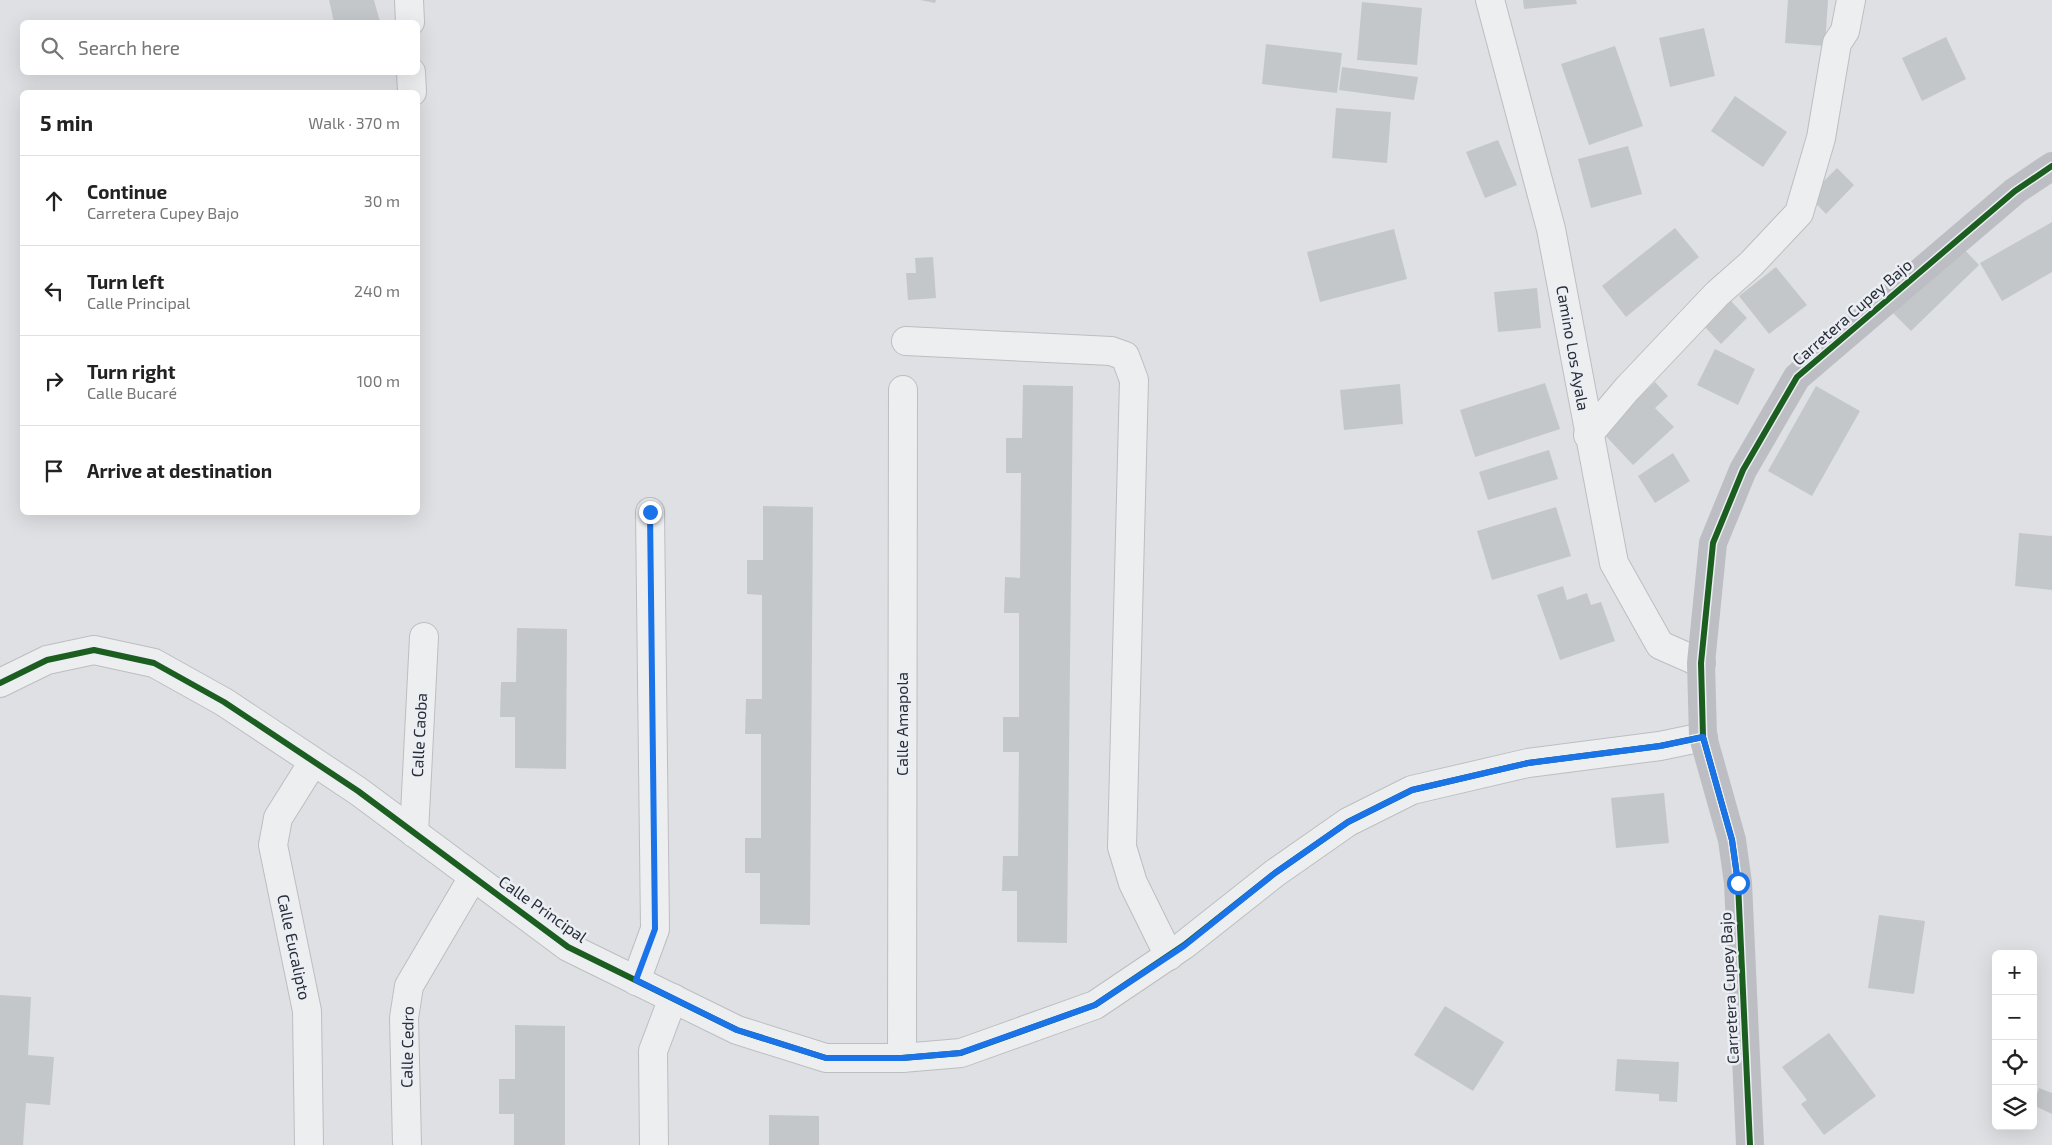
<!DOCTYPE html>
<meta charset="utf-8">
<style>
:root{--surface:#fff;--page:#f2f2f2;--text:#222;--muted:#767676;--line:#e0e0e0}
body{margin:0;font-family:"Exo 2",sans-serif;background:var(--page);color:var(--text)}
.controls{position:absolute;right:15px;bottom:15px;display:grid;overflow:hidden;border-radius:8px;box-shadow:0 5px 20px #0002}
.controls button{width:45px;height:45px;display:grid;place-items:center;padding:0;border:0;border-bottom:1px solid var(--line);background:var(--surface);color:var(--text);font:25px sans-serif}
.stop{position:absolute;width:15px;height:15px;margin:-11px;border:4px solid #1a73e8;border-radius:50%;background:#fff}
.stop.end{background:#1a73e8;border-color:#fff;box-shadow:0 1px 5px #0008}
.list{margin:0;padding:0;list-style:none}
h2{display:flex;justify-content:space-between;align-items:center;height:65px;margin:0;padding:0 20px;font-size:21px}
h2 small{font-size:16px;font-weight:400;color:var(--muted)}
.list li{display:grid;grid-template-columns:32px 1fr auto;gap:15px;align-items:center;box-sizing:border-box;height:90px;padding:0 20px;border-top:1px solid var(--line)}
.list b{display:block;font-size:19px;white-space:nowrap}
.list p{margin:0;font-size:16px;white-space:nowrap;color:var(--muted)}
.list em{font-size:16px;font-style:normal;color:var(--muted)}
.icon{flex:none;width:28px;height:28px;fill:none;stroke:currentColor;stroke-width:2;stroke-linecap:round;stroke-linejoin:round}
.map{position:relative;flex:none;width:2052px;height:1145px;overflow:hidden}
.search{position:absolute;background:var(--surface);box-shadow:0 5px 20px #0002;left:20px;top:20px;width:400px;height:55px;display:flex;align-items:center;gap:12px;box-sizing:border-box;padding:0 18px;border-radius:8px;color:var(--muted);font-size:19px}
.panel{position:absolute;background:var(--surface);box-shadow:0 5px 20px #0002;left:20px;top:90px;width:400px;height:425px;border-radius:8px}
.map>svg:first-child{display:block}
</style>
<div class="map">
<svg width="2052" height="1145" viewBox="0 0 2052 1145">
<rect width="100%" height="100%" fill="#dee0e3"/>
<!-- building -->
<g fill="#c4c7ca">
<polygon points="329,0 374,0 380,22 334,22"/>
<polygon points="920,0 936,0 935,3"/>
<polygon points="1523,0 1576,0 1577,4 1524,9"/>
<polygon points="1788,0 1828,0 1825,46 1785,43"/>
<polygon points="1362,2 1422,8 1417,65 1357,60"/>
<polygon points="1704,28 1715,76 1670,87 1659,38"/>
<polygon points="1946,37 1966,79 1922,101 1902,58"/>
<polygon points="1266,44 1342,53 1337,93 1262,84"/>
<polygon points="1615,46 1643,126 1589,145 1561,64"/>
<polygon points="1342,67 1418,77 1414,100 1339,90"/>
<polygon points="1735,96 1787,132 1763,167 1711,131"/>
<polygon points="1336,108 1391,112 1387,163 1332,158"/>
<polygon points="1498,140 1517,185 1485,198 1466,152"/>
<polygon points="1628,146 1642,194 1591,208 1578,159"/>
<polygon points="1837,168 1854,185 1826,214 1809,196"/>
<polygon points="2052,222 2052,272 2002,301 1980,263"/>
<polygon points="1675,228 1699,257 1626,317 1602,286"/>
<polygon points="1394,229 1407,279 1320,302 1307,252"/>
<polygon points="1959,244 1979,265 1911,331 1890,310"/>
<polygon points="933,257 936,298 908,300 906,273 916,273 915,258"/>
<polygon points="1776,267 1807,305 1769,334 1739,296"/>
<polygon points="1537,288 1541,328 1498,332 1494,292"/>
<polygon points="1730,300 1747,318 1721,344 1704,326"/>
<polygon points="1715,349 1755,369 1738,405 1697,385"/>
<polygon points="1655,382 1668,396 1655,408 1674,427 1633,465 1602,432"/>
<polygon points="1545,383 1560,429 1475,457 1460,410"/>
<polygon points="1400,384 1403,424 1344,430 1340,390"/>
<polygon points="1023,385 1073,386 1067,943 1017,942 1017,891 1002,891 1003,856 1018,856 1019,752 1003,752 1003,717 1019,717 1019,613 1004,613 1005,577 1020,578 1021,473 1006,473 1006,438 1022,438"/>
<polygon points="1816,386 1860,411 1812,496 1768,471"/>
<polygon points="1549,450 1558,479 1488,500 1479,472"/>
<polygon points="1673,453 1690,481 1655,503 1638,476"/>
<polygon points="763,506 813,507 810,925 760,924 760,873 745,873 745,838 761,838 761,734 745,734 746,699 762,699 762,595 747,594 747,560 763,560"/>
<polygon points="1556,507 1571,556 1492,580 1477,531"/>
<polygon points="2019,533 2052,536 2052,590 2015,586"/>
<polygon points="1563,586 1567,600 1587,593 1591,605 1601,602 1615,641 1560,660 1537,595"/>
<polygon points="517,628 567,629 566,769 515,768 515,717 500,717 501,682 516,682"/>
<polygon points="1664,793 1669,843 1616,848 1611,798"/>
<polygon points="1879,915 1925,921 1914,994 1868,988"/>
<polygon points="0,995 31,997 28,1055 54,1057 50,1105 26,1103 23,1145 0,1145"/>
<polygon points="1445,1006 1504,1042 1473,1091 1414,1055"/>
<polygon points="515,1025 565,1026 565,1145 514,1145 514,1114 499,1114 499,1079 515,1079"/>
<polygon points="1829,1033 1876,1096 1824,1135 1801,1104 1807,1100 1782,1067"/>
<polygon points="1617,1059 1679,1062 1677,1102 1659,1101 1659,1094 1615,1091"/>
<polygon points="2039,1088 2052,1093 2052,1114 2033,1105"/>
<polygon points="769,1115 819,1116 819,1145 769,1145"/>
</g>
<g fill="none" stroke-linecap="round" stroke-linejoin="round">
<!-- street casing -->
<g stroke="#bcbec1" stroke-width="30">
<g id="street">
<polyline points="409,0 410,22"/>
<polyline points="1490,0 1551,229 1614,563 1660,645 1701,663"/>
<polyline points="411,72 412,92"/>
<polyline points="906,341 1111,351 1125,356 1134,380 1122,847 1133,883 1169,956"/>
<polyline points="1588,435 1627,389 1717,294 1751,264 1799,213 1821,138 1837,43 1845,31 1851,0"/>
<polyline points="0,683 47,660 94,650 154,663 224,702 358,791 568,947 737,1030 826,1058 902,1058 961,1053 1095,1005 1184,945 1275,873 1348,822 1412,790 1528,763 1660,746 1703,737"/>
<polyline points="414,833 424,637"/>
<polyline points="636,981 655,929 650,512"/>
<polyline points="902,1058 903,390"/>
<polyline points="309,1145 307,1011 273,845 278,818 313,762"/>
<polyline points="407,1145 404,1018 409,986 473,877"/>
<polyline points="654,1145 653,1051 673,998"/>
</g>
</g>
<!-- street -->
<use href="#street" stroke="#edeeef" stroke-width="28"/>
<!-- secondary -->
<polyline stroke="#bdbec3" stroke-width="28" points="1750,1145 1738,883 1732,840 1703,737 1701,663 1713,543 1743,470 1797,377 2015,191 2052,166"/>
<!-- cycleway casing -->
<g stroke="#ebeef3" stroke-width="9">
<g id="cycleway">
<polyline points="0,683 47,660 94,650 154,663 224,702 358,791 568,947 737,1030 826,1058 902,1058 961,1053 1095,1005 1184,945 1275,873 1348,822 1412,790 1528,763 1660,746 1703,737"/>
<polyline points="1750,1145 1738,883 1732,840 1703,737 1701,663 1713,543 1743,470 1797,377 2015,191 2052,166"/>
</g>
</g>
<!-- cycleway -->
<use href="#cycleway" stroke="#1b5e20" stroke-width="6"/>
</g>
<g fill="none" stroke-linecap="round" stroke-linejoin="round">
<!-- route -->
<polyline stroke="#1a73e8" stroke-width="6" points="650,512 655,929 636,980 737,1030 826,1058 902,1058 960,1053 1095,1005 1184,946 1275,873 1348,822 1412,790 1528,763 1660,746 1703,737 1732,840 1738,883"/>
</g>
<g text-anchor="middle" stroke-width="5" stroke-linejoin="round" paint-order="stroke">
<!-- street labels -->
<g font-size="16" fill="#282d39" stroke="#ebeef3">
<text transform="translate(1852 312) rotate(-41)" y="6">Carretera Cupey Bajo</text>
<text transform="translate(1573 348) rotate(80)" y="6">Camino Los Ayala</text>
<text transform="translate(902 724) rotate(-90)" y="6">Calle Amapola</text>
<text transform="translate(419 735) rotate(-87)" y="6">Calle Caoba</text>
<text transform="translate(543 909) rotate(35)" y="6">Calle Principal</text>
<text transform="translate(294 947) rotate(78)" y="6">Calle Eucalipto</text>
<text transform="translate(1729 988) rotate(-93)" y="6">Carretera Cupey Bajo</text>
<text transform="translate(407 1047) rotate(-89)" y="6">Calle Cedro</text>
</g>
</g>
</svg>
<div class="controls">
<button>+</button>
<button>−</button>
<button><svg class="icon" aria-label="locate" viewBox="0 0 24 24"><circle cx="12" cy="12" r="6"/><path d="M12 2v4M12 18v4M2 12h4M18 12h4"/></svg></button>
<button><svg class="icon" aria-label="layers" viewBox="0 0 24 24"><path d="M12 4l9 5-9 5-9-5zM3 14l9 5 9-5"/></svg></button>
</div>
<div class="stop" style="left:1738px;top:883px"></div>
<div class="stop end" style="left:650px;top:512px"></div>
<div class="search"><svg class="icon" aria-label="search" viewBox="0 0 24 24"><circle cx="10" cy="10" r="6"/><path d="M15 15l6 6"/></svg>Search here</div>
<section class="panel">
<h2>5 min<small>Walk · 370 m</small></h2>
<ul class="list">
<li><svg class="icon" aria-label="ahead" viewBox="0 0 24 24"><path d="M12 20V5M6 11l6-6 6 6"/></svg><div><b>Continue</b><p>Carretera Cupey Bajo</p></div><em>30 m</em></li>
<li><svg class="icon" aria-label="left" viewBox="0 0 24 24"><path d="M17 20v-9H6M10 6l-5 5 5 5"/></svg><div><b>Turn left</b><p>Calle Principal</p></div><em>240 m</em></li>
<li><svg class="icon" aria-label="right" viewBox="0 0 24 24"><path d="M7 20v-9h11M14 6l5 5-5 5"/></svg><div><b>Turn right</b><p>Calle Bucaré</p></div><em>100 m</em></li>
<li><svg class="icon" aria-label="arrive" viewBox="0 0 24 24"><path d="M6 21V4h12l-3 4 3 4H6"/></svg><div><b>Arrive at destination</b></div></li>
</ul>
</section>
</div>
